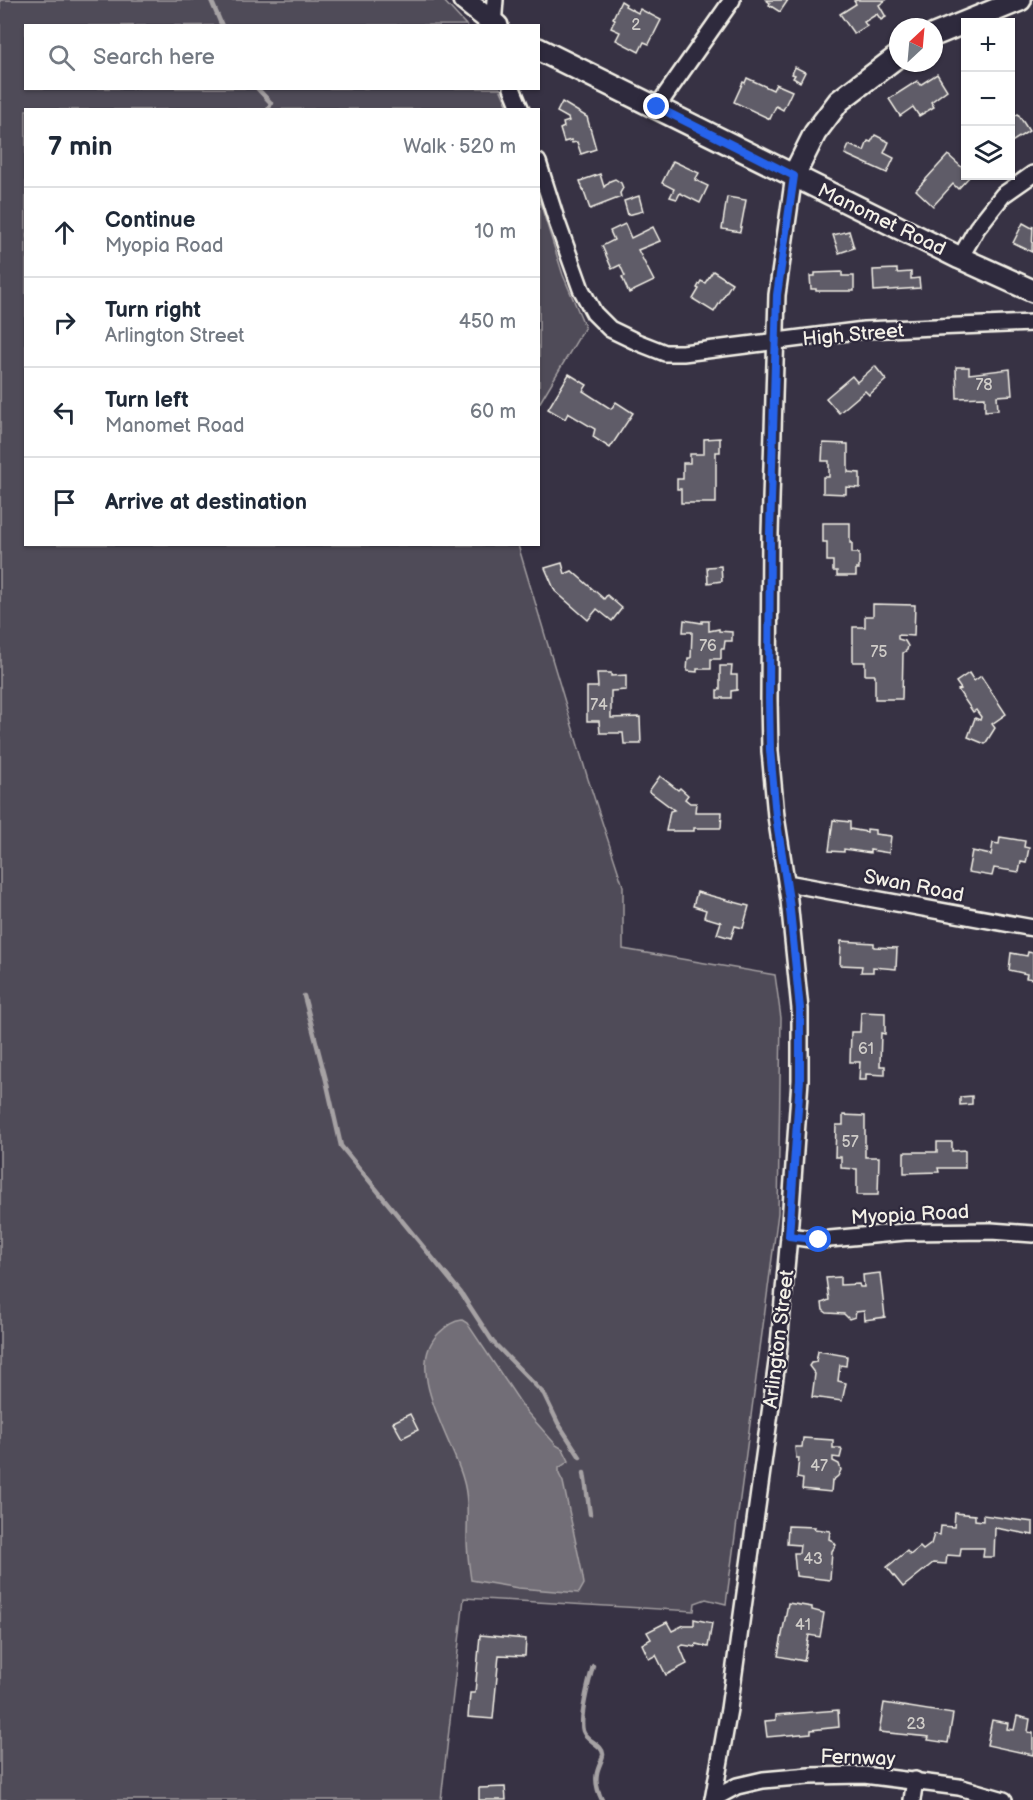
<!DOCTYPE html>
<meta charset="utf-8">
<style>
:root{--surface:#fff;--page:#f2f2f3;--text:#1f2937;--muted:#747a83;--line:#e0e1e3}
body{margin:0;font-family:"Balsamiq Sans",sans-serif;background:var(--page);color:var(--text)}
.controls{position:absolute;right:18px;top:18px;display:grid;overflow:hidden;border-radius:0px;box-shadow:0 2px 4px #0004}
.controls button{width:54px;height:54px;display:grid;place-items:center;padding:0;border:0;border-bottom:2px solid var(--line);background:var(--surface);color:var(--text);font:30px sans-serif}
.compass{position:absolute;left:889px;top:18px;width:54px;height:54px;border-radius:50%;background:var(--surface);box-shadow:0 2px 4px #0004;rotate:26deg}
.stop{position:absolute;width:18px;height:18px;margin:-14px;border:4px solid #2563eb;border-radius:50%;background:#fff}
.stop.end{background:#2563eb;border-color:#fff;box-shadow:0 2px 6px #0008}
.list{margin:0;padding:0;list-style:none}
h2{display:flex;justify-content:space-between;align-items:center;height:78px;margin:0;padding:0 24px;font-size:26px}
h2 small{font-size:20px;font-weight:400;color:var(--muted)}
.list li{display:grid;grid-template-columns:39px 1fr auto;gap:18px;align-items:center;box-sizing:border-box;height:90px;padding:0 24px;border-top:2px solid var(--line)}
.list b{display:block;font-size:22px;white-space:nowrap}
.list p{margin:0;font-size:20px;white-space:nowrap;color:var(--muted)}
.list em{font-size:20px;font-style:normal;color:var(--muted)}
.icon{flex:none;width:33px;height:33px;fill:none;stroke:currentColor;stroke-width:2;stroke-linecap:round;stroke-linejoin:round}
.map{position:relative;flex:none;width:1033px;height:1800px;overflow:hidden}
.search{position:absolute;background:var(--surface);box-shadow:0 2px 4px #0004;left:24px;top:24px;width:516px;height:66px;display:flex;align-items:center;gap:15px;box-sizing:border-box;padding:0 21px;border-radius:0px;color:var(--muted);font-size:22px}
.panel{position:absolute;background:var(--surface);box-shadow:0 2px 4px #0004;left:24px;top:108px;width:516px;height:438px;border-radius:0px}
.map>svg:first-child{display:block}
</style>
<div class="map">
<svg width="1033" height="1800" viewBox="0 0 1033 1800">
<rect width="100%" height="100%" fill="#373244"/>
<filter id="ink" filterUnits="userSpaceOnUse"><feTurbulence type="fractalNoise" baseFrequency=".0167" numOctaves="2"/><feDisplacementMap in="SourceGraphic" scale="12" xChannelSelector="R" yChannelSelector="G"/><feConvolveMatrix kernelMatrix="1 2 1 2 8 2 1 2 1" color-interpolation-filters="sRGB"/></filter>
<g filter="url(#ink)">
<!-- green -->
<g fill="#504b59" stroke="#a29ea0" stroke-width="1.5">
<polygon points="0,0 443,0 466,25 26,26 26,88 500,88 509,109 26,110 26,544 518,545 588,779 623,886 623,949 775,975 781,1018 778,1213 726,1604 706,1599 695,1603 694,1611 464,1598 441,1800 0,1800"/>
<polygon points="539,199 563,275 585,327 539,404"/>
</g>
<!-- water -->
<path fill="#726e77" stroke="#a6a2a4" stroke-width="1.5" d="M 462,1320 L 467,1323 L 526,1411 L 556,1445 L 563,1449 L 569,1461 L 559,1468 L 559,1474 L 563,1482 L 582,1572 L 584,1584 L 579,1593 L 518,1588 L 471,1580 C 469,1566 467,1552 467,1539 C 467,1519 469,1498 463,1479 C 453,1441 402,1368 439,1333 C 446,1327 452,1321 462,1320 Z"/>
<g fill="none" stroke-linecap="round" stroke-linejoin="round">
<!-- stream -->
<g stroke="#a6a2a4" stroke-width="4.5">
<polyline points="211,0 222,26"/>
<polyline points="257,88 271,103 268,110"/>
<polyline points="304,996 326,1080 341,1146 461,1293 493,1342 544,1394 558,1423 580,1457"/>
<polyline points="584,1473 590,1514"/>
<path d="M 593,1666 C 589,1681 579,1717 583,1731 C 586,1741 604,1745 603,1755 C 602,1761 598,1767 597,1773 C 595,1782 598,1792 602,1800"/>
</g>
</g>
<!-- building -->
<g fill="#5f5c67" stroke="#f4f1e8" stroke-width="1.5">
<polygon points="766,0 788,0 780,12 769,5 770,3"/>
<polygon points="857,0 886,0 879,5 886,17 881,20 877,14 864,22 867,26 854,34 840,14 856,4 854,1"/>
<polygon points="621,1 626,4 625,6 638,13 640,9 661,20 649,44 644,42 639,52 616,40 620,32 611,28 615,19 613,18"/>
<polygon points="795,67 805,72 800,82 793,78 795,75 792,74"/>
<polygon points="937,74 947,90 931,102 934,107 919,116 913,107 900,116 889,99 917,81 920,85"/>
<polygon points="747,78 773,90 776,84 792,91 783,110 776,106 770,119 734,102 743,82 745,83"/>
<polygon points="562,102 587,117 596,149 581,154 577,142 572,143 571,140 564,142 560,129 564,127 563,123 569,121 568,118 557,112"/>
<polygon points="1018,114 1029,131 1010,143 1010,119"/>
<polygon points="875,135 889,142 884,153 894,158 887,173 845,154 849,145 864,151 868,141 871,142"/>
<polygon points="948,155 966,171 966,176 970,176 958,189 953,184 933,206 916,190"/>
<polygon points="673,161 699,173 695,180 708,186 700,203 680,193 677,199 670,197 674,189 662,183"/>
<polygon points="600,174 604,187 610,181 615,179 621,183 623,188 620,193 621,197 590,209 580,181"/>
<polygon points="639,196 643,211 628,215 624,201"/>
<polygon points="727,197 746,200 740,232 722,229"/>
<polygon points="1023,223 1032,228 1033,226 1032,252 1013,243"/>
<polygon points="625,224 631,238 653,227 660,241 638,250 654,281 629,293 622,277 625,276 620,265 612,269 602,246 614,240 610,231"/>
<polygon points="849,231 854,248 839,253 833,235"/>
<polygon points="897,269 897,273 911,272 911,279 919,278 920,288 874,291 873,270"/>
<polygon points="713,271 732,283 714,312 693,299 699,289 697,288 701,281 705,283"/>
<polygon points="842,272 842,276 854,276 854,291 816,291 816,289 811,289 810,276 815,276 815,273"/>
<polygon points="875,366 886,380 869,395 865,391 839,413 826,398 852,376 857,382"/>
<polygon points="956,367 969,367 969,374 1010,369 1012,395 997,396 998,410 985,411 985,397 957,398"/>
<polygon points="569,374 587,385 583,391 611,409 616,402 633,413 610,448 593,437 595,429 568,413 565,419 548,409"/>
<polygon points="720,438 720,452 716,452 716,503 681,503 681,489 677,489 677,479 683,479 683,463 690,463 690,454 704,454 704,439"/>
<polygon points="823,443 848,444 848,472 860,473 860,488 846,487 846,494 823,493 823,477 829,477 829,461 822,461"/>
<polygon points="823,523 850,523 850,543 852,543 852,553 859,553 859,569 856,569 856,576 837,576 837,571 833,571 833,561 827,561 827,542 823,542"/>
<polygon points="562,563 565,574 572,571 604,599 607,595 622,608 612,621 597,609 588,620 555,591 545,568"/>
<polygon points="721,566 722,581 708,583 707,567"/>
<polygon points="873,604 915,605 914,636 898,635 898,639 905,641 908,646 907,650 903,653 902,699 875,699 875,675 865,675 865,662 853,662 853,627 865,627 865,616 873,616"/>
<polygon points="684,620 702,623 702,621 709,621 709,631 719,629 719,631 732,632 732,641 725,641 724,649 721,649 721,659 711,659 711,669 697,669 697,672 687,671 688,658 691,658 692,632 683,632"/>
<polygon points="720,666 732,666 731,675 737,675 737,690 731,691 731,698 717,698 717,690 720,690"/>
<polygon points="597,673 611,673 611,676 626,675 626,690 611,691 611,718 640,717 641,744 624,744 623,733 600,733 599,721 587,721 587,687 598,687"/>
<polygon points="969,673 974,681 981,676 1006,714 992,724 995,728 985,744 968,737 975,718 980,720 981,717 976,710 973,712 958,690 961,689 956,682"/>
<polygon points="660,776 678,790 680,788 688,795 685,799 690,803 696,803 695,812 722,812 721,828 694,828 694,831 666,831 670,811 674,810 649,791"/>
<polygon points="833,820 850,822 850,829 867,832 867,829 875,830 875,834 891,836 889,853 870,850 870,853 844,849 844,852 829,851"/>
<polygon points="1000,837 1025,841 1024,847 1029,848 1026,863 1021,862 1019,872 994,868 992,876 968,872 972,851 991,855 993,843 999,844"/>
<polygon points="697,892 749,906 743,928 735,926 731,938 717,934 721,922 704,917 706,910 693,906"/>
<polygon points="841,941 874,943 874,947 897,948 896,969 873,967 873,972 861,972 862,966 840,965"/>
<polygon points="1028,952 1033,953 1033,979 1026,978 1027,974 1009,970 1011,953 1027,956"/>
<polygon points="861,1012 885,1013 885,1034 881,1033 880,1066 885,1066 885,1075 866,1074 866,1080 859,1080 860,1062 850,1062 851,1032 860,1032"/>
<polygon points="972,1096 972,1104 960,1105 960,1097"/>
<polygon points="843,1115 865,1116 865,1157 879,1157 878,1195 857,1195 857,1169 841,1168 841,1157 835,1157 836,1125 843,1125"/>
<polygon points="937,1142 952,1142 952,1151 965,1150 965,1168 938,1168 939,1172 904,1173 904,1152 937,1152"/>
<polygon points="880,1273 885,1317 865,1320 864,1311 856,1312 855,1317 849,1319 844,1314 827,1313 823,1310 822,1303 829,1300 826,1278 840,1277 840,1285 859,1284 860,1287 864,1287 863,1275"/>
<polygon points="818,1351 847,1356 846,1366 840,1365 838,1381 846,1383 842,1401 812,1397 815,1374 809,1366 811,1363 816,1362"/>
<polygon points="410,1414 418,1430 402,1438 393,1422"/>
<polygon points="803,1438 833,1440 833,1448 841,1448 842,1450 840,1458 833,1457 833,1461 839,1464 841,1470 838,1476 832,1481 831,1492 802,1489 803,1479 797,1478 799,1458 796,1458 795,1447 802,1447"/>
<polygon points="955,1513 975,1515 975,1520 983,1521 983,1515 1033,1522 1033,1535 995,1528 994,1557 983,1557 984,1548 961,1548 960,1556 947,1555 946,1564 933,1563 903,1587 887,1567 907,1551 910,1555 920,1547 923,1550 931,1544 934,1534 940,1535 941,1526 954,1527"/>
<polygon points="788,1526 815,1527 814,1529 830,1531 829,1539 833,1541 836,1545 832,1551 830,1580 796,1576 794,1553 799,1553 800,1545 787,1544"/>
<polygon points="788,1603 812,1607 812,1610 824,1613 820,1637 809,1635 804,1661 778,1656"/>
<polygon points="694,1619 712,1623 708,1647 696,1644 695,1647 683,1645 680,1647 687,1664 666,1675 656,1655 649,1659 642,1644 651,1639 647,1632 667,1622 672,1631 684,1625 694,1625"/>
<polygon points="480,1635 526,1639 525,1656 499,1655 493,1719 468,1717 470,1693 475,1693"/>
<polygon points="884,1703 953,1714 948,1743 928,1740 929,1737 879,1732"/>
<polygon points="838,1710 839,1727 811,1730 811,1733 767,1737 765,1721 776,1720 776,1715"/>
<polygon points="1017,1716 1030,1719 1028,1732 1033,1733 1033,1755 987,1745 992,1720 1008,1723 1007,1729 1014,1730"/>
<polygon points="505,1787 506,1800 479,1800 479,1788"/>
</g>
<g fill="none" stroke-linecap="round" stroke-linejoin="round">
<!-- street casing -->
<g stroke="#f4f1e8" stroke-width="20">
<g id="street">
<polyline points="493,26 495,0"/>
<polyline points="512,88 521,110"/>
<polyline points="657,107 732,0"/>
<polyline points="538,162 557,222 581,289 594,313 610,329 637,342 665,353 683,353 864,330 1033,323"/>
<polyline points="960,258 977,228 1003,195 1033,174"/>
<polyline points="787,883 1033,928"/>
<polyline points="789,1236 819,1240 905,1232 991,1231 1033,1234"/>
<polyline points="713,1799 737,1786 763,1780 809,1776 864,1775 959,1787 1004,1800"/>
<polyline points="713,1800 729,1709 778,1355 789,1236 800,1080 800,1009 789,900 776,816 770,751 769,699 770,534 777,295 794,175"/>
<polyline points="912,1800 915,1780"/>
</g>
</g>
<!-- secondary casing -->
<g stroke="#f4f1e8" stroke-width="26">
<g id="secondary">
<polyline points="464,0 497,26"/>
<polyline points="934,35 1020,0"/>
<polyline points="538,49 960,258 1033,291"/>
<polyline points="794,175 815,133 839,101 898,56"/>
</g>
</g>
<!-- street -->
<use href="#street" stroke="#2f2a3d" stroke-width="15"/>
<!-- secondary -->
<use href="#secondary" stroke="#2f2a3d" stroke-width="21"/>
</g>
</g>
<g fill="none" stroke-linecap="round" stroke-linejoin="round" filter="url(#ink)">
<!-- route -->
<polyline stroke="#2563eb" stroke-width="8" points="657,107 794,176 777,295 770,534 769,699 770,750 776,816 789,900 800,1009 800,1080 789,1236 819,1240"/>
</g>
<g text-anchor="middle" stroke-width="4.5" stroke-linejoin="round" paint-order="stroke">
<!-- number labels -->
<g font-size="16" fill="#cfccc8">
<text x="636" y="30">2</text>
<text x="984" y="390">78</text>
<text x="708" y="651">76</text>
<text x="879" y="657">75</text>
<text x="599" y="710">74</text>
<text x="866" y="1054">61</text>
<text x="850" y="1147">57</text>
<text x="819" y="1471">47</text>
<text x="813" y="1564">43</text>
<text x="803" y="1630">41</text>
<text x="916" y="1729">23</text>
</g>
<!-- street labels -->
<g font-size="20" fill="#f4f1e8" stroke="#2f2a3d">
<text transform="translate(882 219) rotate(26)" y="7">Manomet Road</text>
<text transform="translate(853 334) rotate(-5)" y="7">High Street</text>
<text transform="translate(914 885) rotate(11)" y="7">Swan Road</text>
<text transform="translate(910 1214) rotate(-3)" y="7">Myopia Road</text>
<text transform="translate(778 1339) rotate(-83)" y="7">Arlington Street</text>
<text transform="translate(858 1757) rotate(2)" y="7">Fernway</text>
</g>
</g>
</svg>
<div class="controls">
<button>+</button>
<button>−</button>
<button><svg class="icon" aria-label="layers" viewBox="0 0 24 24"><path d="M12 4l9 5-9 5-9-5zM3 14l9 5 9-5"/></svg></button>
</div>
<svg class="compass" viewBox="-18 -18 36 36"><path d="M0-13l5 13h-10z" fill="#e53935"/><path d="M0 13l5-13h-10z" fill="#747a83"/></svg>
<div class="stop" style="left:819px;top:1240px"></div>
<div class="stop end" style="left:657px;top:107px"></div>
<div class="search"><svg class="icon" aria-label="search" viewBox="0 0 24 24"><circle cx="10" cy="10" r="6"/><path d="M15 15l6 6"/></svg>Search here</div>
<section class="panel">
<h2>7 min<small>Walk · 520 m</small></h2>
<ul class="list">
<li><svg class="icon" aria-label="ahead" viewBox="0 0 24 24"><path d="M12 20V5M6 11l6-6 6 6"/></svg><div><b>Continue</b><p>Myopia Road</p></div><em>10 m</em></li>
<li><svg class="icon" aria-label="right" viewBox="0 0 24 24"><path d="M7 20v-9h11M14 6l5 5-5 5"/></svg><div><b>Turn right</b><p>Arlington Street</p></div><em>450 m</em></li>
<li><svg class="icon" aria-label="left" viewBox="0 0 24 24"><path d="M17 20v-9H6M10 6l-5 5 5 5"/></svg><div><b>Turn left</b><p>Manomet Road</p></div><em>60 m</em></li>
<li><svg class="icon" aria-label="arrive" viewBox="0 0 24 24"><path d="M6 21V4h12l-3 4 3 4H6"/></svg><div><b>Arrive at destination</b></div></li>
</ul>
</section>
</div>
